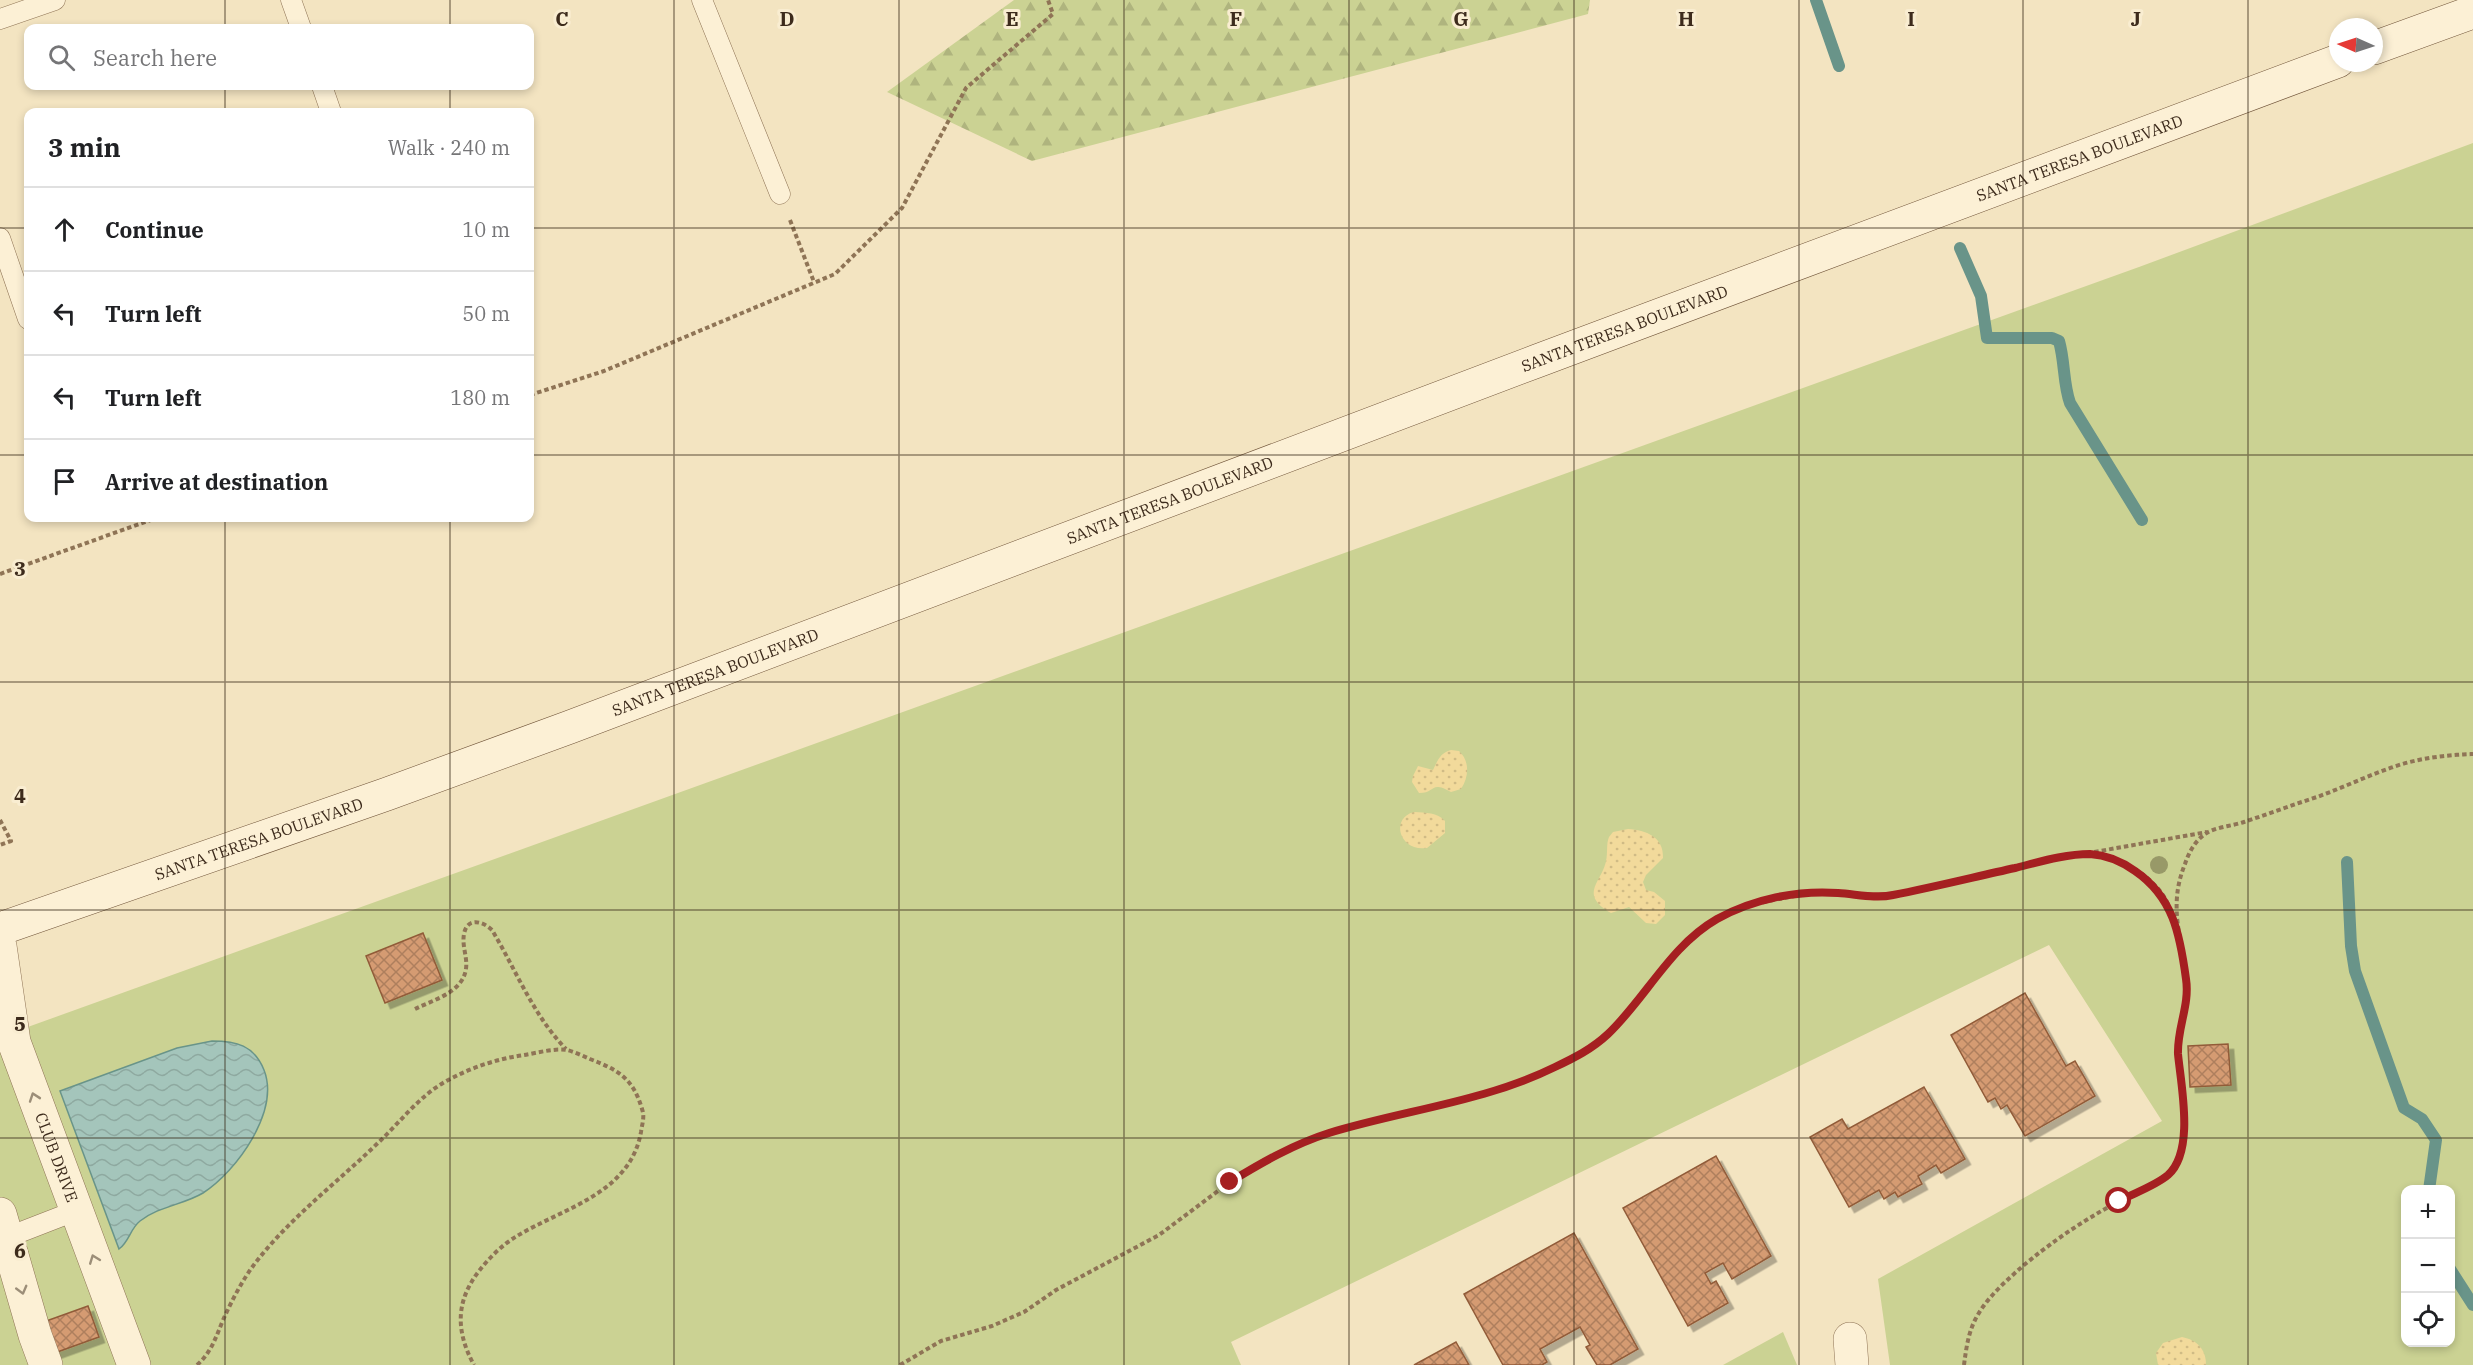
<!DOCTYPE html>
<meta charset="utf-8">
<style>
:root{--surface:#fff;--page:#f6f6f6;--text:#202124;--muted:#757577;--line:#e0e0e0}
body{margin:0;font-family:"IBM Plex Serif",serif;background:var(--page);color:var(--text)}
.controls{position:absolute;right:18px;bottom:18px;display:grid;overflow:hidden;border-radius:12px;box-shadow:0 3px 9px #0003}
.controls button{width:54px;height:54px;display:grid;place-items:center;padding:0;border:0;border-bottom:2px solid var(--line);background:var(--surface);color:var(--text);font:30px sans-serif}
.compass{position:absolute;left:2329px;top:18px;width:54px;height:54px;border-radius:50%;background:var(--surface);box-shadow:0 3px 9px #0003;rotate:273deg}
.stop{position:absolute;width:18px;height:18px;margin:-14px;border:4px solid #a51f21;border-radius:50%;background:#fff}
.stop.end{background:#a51f21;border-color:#fff;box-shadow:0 2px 6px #0008}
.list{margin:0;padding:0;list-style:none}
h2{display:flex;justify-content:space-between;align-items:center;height:78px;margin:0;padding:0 24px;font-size:26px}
h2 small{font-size:20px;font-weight:400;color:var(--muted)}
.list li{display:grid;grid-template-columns:39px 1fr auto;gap:18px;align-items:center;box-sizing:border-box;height:84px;padding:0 24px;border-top:2px solid var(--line)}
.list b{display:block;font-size:22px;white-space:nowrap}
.list em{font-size:20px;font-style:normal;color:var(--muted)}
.icon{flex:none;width:33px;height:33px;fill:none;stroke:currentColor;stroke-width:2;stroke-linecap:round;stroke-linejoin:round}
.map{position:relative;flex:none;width:2473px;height:1365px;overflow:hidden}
.search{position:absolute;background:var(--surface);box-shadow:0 3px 9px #0003;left:24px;top:24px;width:510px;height:66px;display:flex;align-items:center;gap:15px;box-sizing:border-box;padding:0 21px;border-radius:12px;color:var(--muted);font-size:22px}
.panel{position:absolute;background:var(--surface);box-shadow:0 3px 9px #0003;left:24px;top:108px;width:510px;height:414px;border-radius:12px}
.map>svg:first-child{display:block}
</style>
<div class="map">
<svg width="2473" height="1365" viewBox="0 0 2473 1365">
<defs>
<pattern id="forest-firs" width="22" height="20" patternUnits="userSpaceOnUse" patternTransform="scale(1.5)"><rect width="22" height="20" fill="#cbd293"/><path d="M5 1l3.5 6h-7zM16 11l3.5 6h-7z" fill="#afb47e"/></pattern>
<pattern id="sand-dots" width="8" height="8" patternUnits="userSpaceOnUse" patternTransform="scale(1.5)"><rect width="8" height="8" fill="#f2da9b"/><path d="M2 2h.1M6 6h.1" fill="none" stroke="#d0bb85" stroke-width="1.8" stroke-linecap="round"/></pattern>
<pattern id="water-waves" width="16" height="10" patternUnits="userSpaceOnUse" patternTransform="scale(1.5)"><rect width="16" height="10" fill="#a4c5bb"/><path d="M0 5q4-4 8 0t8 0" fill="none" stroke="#8ea9a0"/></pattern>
<pattern id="building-cross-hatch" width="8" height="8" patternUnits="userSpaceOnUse" patternTransform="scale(1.5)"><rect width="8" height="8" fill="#d59b72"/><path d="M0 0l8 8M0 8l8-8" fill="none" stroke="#ae7f5d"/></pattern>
<filter id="shadow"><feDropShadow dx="5.5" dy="5.5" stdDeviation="0" flood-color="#0004"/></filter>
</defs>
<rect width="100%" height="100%" fill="#f3e4c1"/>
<!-- grass -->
<g fill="#cbd293" fill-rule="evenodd">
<path d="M 2473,143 L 2473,1365 L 1890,1365 L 1878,1279 L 2162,1121 L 2049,945 L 1231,1342 L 1241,1365 L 0,1365 L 0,1037 L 2139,267 ZM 2406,1190 L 2450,1190 L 2450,1342 L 2406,1342 Z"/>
<polygon points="1783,1332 1797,1365 1723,1365"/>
</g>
<!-- forest -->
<polygon fill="url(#forest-firs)" points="1014,0 1590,0 1588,14 1032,161 887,92"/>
<!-- sand -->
<g fill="url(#sand-dots)">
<path d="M 1451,750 L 1459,751 C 1470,761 1469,777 1461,789 L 1451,792 C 1430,780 1436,793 1419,793 L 1412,782 L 1413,776 L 1418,766 L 1433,770 C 1438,760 1440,753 1451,750 Z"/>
<path d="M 1414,812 C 1426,813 1437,812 1445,821 L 1445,833 L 1427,848 C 1399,852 1390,818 1414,812 Z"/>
<path d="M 1628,829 C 1646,830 1664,837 1663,858 L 1646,875 L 1643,882 L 1646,890 L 1654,892 L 1665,901 L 1665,915 L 1656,924 L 1646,923 L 1629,907 L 1611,913 C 1578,894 1602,882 1606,861 C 1608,853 1606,844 1609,837 L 1613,832 Z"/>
<path d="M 2182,1337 C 2197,1340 2206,1349 2206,1365 L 2158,1365 L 2156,1353 L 2163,1343 Z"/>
</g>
<!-- water -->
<path fill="url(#water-waves)" stroke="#699489" stroke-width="1.5" d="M 212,1041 C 236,1041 254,1045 264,1070 C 280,1111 237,1171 203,1193 C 183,1205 159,1206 140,1221 C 130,1229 129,1242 119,1249 L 60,1091 L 177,1048 Z"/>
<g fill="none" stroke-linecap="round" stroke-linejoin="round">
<!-- stream -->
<g stroke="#699489" stroke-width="12">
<polyline points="1816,0 1839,66"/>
<path d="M 1960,248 L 1981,296 L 1987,338 L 2052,338 L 2059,341 C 2065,362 2063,383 2070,403 L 2142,520"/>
<polyline points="2347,862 2351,946 2355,971 2404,1108 2422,1119 2436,1140 2429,1190"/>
<polyline points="2450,1269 2473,1305"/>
</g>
</g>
<!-- building -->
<g fill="url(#building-cross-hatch)" stroke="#915b39" stroke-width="1.5" filter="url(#shadow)">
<polygon points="423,933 442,980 385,1003 366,956"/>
<polygon points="2025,993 2066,1066 2075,1061 2095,1096 2025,1136 2007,1105 2001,1109 1995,1098 1988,1102 1951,1035"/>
<polygon points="2228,1044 2231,1085 2190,1087 2188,1046"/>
<polygon points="1924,1087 1965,1159 1941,1173 1936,1165 1918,1176 1922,1184 1898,1197 1895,1192 1884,1199 1879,1190 1849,1207 1810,1137 1842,1119 1848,1129"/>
<polygon points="1716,1156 1771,1256 1732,1279 1723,1263 1705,1273 1711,1284 1716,1281 1728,1303 1688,1326 1623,1208"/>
<polygon points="1574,1233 1638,1349 1610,1365 1597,1365 1586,1347 1590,1345 1580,1327 1540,1349 1547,1362 1542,1365 1503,1365 1464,1294"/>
<polygon points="88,1306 99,1337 49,1355 38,1324"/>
<polygon points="1456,1342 1469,1365 1414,1365"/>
</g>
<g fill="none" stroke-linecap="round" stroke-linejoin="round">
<!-- lane casing -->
<g stroke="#8f7456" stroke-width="21">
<g id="lane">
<polyline points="291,0 301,28"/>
<polyline points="702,0 780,194"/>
<polyline points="0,19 55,0"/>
<polyline points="322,86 331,112"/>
<polyline points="0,238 28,319"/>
<polyline points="8,1237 75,1211"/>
</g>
</g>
<!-- street casing -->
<g stroke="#8f7456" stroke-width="34">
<g id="street">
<path id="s1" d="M 0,946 L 14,1042 L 134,1365"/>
<polyline points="0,1214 35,1335 46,1365"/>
<polyline points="1850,1339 1852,1365"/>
</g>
</g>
<!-- secondary casing -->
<g stroke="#705439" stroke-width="34">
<g id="secondary">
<polyline points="2374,48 2473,12"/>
<path id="s2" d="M 0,929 L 387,794 L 570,727 L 1537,361 L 2338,61"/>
</g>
</g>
<!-- path -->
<g stroke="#8f7456" stroke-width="4" stroke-dasharray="4.5 3" stroke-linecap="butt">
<polyline points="790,220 814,282"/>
<polyline points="530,395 604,371 835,274 902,208 966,88 1053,14 1048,0"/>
<polyline points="0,574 156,518"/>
<polyline points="0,820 11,841 0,845"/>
<path d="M 2092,855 C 2120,857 2154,876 2167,902 C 2170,909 2172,917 2174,925"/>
<path d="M 415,1009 C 431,1001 453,995 462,980 C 472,963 461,950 464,934 C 467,917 483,921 492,930 C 516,970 533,1015 566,1049"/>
<path d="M 197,1365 C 211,1353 216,1337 223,1320 C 232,1300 243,1279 256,1262 C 292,1216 339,1181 380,1141 C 400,1122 419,1097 443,1083 C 469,1068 496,1059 524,1055 C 537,1053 554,1048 567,1050 C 575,1052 583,1056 590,1059 C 618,1070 633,1078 642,1109 C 645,1117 642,1124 641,1132 C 630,1194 563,1208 517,1236 C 503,1244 489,1258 479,1271 C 455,1302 456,1332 474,1365"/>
<polyline points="900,1365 941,1341 992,1326 1024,1312 1056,1290 1159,1235 1230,1182 1293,1147 1326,1134 1375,1121 1490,1093 1542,1073 1583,1053 1606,1036 1626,1016 1667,963 1689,942 1714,920 1743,906 1815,892 1889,896 2049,860 2207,832"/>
<path d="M 1964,1365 C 1966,1350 1968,1334 1975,1320 C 1986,1298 2006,1281 2024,1265 C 2070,1227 2108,1206 2161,1179 C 2201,1153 2177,1082 2178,1042 C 2178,1022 2188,1005 2187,984 C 2183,940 2167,908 2185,864 C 2189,852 2195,841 2205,834 C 2215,827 2232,826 2244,822 C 2268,814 2292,805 2317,797 C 2342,788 2367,776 2393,767 C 2419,758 2446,755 2473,754"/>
</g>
<!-- lane -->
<use href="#lane" stroke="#fcf0d5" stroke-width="20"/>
<!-- street -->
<use href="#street" stroke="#fcf0d5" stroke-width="33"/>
<!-- secondary -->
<use href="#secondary" stroke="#fcf0d5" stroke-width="33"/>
</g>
<!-- trees -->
<circle fill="#989968" cx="2159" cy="865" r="9"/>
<!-- one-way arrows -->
<defs><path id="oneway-chevron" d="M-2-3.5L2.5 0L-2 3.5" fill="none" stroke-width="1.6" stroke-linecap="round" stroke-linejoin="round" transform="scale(1.5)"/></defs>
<g stroke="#9c8e78">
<use href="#oneway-chevron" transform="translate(34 1097) rotate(-109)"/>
<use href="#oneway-chevron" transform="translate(94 1259) rotate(-111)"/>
<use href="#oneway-chevron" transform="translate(22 1290) rotate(75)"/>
</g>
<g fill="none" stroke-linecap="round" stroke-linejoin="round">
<!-- route -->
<path stroke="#a51f21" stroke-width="8" d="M 1230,1182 C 1261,1163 1294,1144 1329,1133 C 1404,1110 1484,1102 1555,1067 C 1574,1058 1592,1049 1608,1034 C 1646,998 1670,946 1717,919 C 1753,899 1797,890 1838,893 C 1856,894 1875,899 1893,895 C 1934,887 1974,877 2015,868 C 2039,862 2065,854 2090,854 C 2107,855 2121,861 2135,871 C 2173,897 2180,934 2186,979 C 2190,1005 2177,1028 2178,1054 C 2181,1086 2195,1151 2168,1175 C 2155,1186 2134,1193 2119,1201"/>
</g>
<!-- grid -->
<path fill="none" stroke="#3d2b1c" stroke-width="1.5" stroke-opacity="0.55" d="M 225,0 L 225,28M 450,0 L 450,28M 674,0 L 674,1365M 899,0 L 899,1365M 1124,0 L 1124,1365M 1349,0 L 1349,1365M 1574,0 L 1574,1365M 1799,0 L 1799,1365M 2023,0 L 2023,1365M 2248,0 L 2248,1365M 225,86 L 225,112M 450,86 L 450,112M 0,228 L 28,228M 530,228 L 2473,228M 0,455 L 28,455M 530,455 L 2473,455M 225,518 L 225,1365M 450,518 L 450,1365M 0,682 L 2473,682M 0,910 L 2473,910M 0,1138 L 2473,1138"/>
<g text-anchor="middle" stroke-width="6" stroke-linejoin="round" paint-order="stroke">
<!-- street labels -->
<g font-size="16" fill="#3d2b1c" stroke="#f9edd1">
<text dy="6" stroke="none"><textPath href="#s2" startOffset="2218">SANTA TERESA BOULEVARD</textPath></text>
<text dy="6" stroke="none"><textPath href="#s2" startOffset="1732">SANTA TERESA BOULEVARD</textPath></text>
<text dy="6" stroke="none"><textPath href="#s2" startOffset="1246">SANTA TERESA BOULEVARD</textPath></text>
<text dy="6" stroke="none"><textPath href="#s2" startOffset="760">SANTA TERESA BOULEVARD</textPath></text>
<text dy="6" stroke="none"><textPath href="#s2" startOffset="274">SANTA TERESA BOULEVARD</textPath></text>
<text dy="6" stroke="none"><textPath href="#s1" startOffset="220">CLUB DRIVE</textPath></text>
</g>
</g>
<g font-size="20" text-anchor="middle" font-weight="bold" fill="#3d2b1c" stroke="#f9edd1" stroke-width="6" stroke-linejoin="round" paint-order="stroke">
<text x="562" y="26">C</text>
<text x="787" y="26">D</text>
<text x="1012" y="26">E</text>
<text x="1236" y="26">F</text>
<text x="1461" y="26">G</text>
<text x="1686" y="26">H</text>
<text x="1911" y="26">I</text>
<text x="2136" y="26">J</text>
<text x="20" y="576">3</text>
<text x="20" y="803">4</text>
<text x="20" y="1031">5</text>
<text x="20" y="1258">6</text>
</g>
</svg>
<div class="controls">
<button>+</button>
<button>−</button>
<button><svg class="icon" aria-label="locate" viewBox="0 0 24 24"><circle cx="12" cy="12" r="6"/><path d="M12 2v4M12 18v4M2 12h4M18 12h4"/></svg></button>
</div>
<svg class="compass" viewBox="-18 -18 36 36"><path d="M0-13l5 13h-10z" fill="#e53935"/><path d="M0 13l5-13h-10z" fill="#757577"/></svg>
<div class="stop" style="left:2119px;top:1201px"></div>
<div class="stop end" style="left:1230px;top:1182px"></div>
<div class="search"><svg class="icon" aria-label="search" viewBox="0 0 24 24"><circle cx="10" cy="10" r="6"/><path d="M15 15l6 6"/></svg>Search here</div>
<section class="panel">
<h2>3 min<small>Walk · 240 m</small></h2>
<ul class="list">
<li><svg class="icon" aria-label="ahead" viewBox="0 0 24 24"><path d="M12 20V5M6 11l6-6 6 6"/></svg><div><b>Continue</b></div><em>10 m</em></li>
<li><svg class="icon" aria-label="left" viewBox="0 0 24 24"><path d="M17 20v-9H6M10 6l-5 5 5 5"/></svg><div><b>Turn left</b></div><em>50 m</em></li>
<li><svg class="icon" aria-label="left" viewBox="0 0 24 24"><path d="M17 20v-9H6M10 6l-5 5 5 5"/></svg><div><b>Turn left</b></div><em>180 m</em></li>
<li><svg class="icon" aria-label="arrive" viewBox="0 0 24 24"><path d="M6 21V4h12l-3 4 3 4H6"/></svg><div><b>Arrive at destination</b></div></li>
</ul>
</section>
</div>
